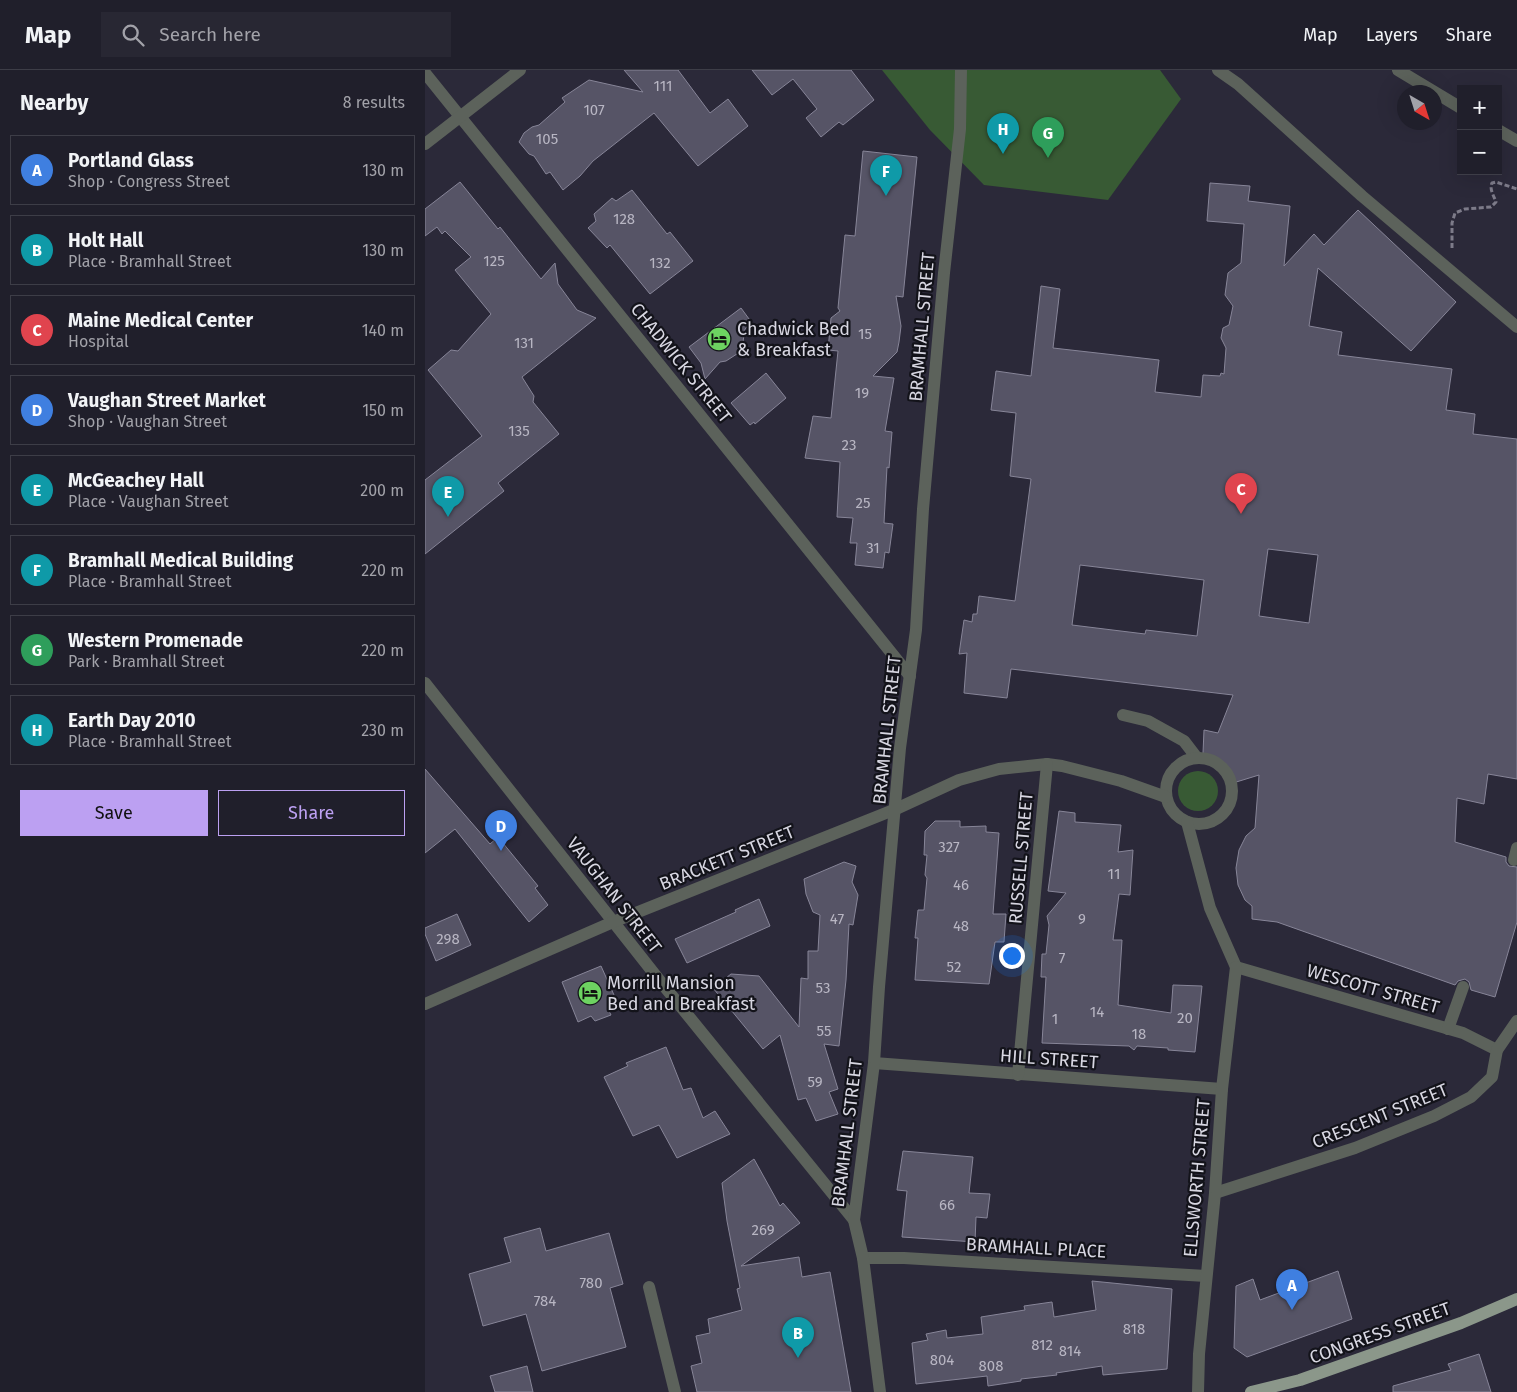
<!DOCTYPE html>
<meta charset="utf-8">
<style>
:root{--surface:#201f2b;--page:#282733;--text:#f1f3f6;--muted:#a2a2a9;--line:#3d3d47;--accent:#bca0f2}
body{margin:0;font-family:"Fira Sans",sans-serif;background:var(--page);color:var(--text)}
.controls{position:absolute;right:15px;top:15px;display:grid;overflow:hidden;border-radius:0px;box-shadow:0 5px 20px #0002}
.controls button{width:45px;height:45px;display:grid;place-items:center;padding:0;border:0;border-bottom:1px solid var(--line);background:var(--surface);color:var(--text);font:25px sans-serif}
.compass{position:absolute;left:972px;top:15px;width:45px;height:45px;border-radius:50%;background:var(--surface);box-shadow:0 5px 20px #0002;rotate:141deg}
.you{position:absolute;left:586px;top:885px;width:18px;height:18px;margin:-12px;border:4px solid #fff;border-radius:50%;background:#1a73e8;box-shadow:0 0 0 8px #1a73e833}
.badge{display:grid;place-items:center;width:32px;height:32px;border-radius:50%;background:var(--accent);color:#fff;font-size:16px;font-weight:700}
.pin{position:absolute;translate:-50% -41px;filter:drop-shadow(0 1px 2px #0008)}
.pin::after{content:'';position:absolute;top:26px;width:18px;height:15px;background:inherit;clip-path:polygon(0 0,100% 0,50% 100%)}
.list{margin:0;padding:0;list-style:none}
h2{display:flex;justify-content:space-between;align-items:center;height:65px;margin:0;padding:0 20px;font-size:21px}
h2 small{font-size:16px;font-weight:400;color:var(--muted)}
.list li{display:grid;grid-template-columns:32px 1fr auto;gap:15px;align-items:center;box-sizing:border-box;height:70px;margin:0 10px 10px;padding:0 10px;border:1px solid var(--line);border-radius:0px}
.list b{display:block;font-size:19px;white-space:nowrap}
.list p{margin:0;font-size:16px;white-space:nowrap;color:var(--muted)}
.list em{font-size:16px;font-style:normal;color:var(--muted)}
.actions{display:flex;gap:10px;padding:15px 20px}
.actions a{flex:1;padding:11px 0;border:1px solid var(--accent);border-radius:0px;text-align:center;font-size:18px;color:var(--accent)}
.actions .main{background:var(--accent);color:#111}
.icon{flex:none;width:28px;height:28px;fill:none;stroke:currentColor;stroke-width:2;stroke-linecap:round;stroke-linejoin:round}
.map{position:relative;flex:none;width:1092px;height:1322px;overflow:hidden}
header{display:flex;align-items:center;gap:30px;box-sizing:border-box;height:70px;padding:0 25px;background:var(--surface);border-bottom:1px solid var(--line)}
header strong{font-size:24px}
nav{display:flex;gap:28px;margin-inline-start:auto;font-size:18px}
.search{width:350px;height:45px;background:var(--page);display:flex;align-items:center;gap:12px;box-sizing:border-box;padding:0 18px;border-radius:0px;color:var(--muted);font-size:19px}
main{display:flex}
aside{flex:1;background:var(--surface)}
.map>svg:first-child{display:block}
</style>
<header>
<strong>Map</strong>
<div class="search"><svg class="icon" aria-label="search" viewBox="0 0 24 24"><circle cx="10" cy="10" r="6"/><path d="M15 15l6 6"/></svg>Search here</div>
<nav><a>Map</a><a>Layers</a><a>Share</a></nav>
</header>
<main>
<aside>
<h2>Nearby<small>8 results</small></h2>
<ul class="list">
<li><span class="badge" style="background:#3f7fe0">A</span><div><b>Portland Glass</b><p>Shop · Congress Street</p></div><em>130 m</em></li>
<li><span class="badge" style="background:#0f9aa8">B</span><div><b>Holt Hall</b><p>Place · Bramhall Street</p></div><em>130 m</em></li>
<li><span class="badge" style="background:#e0444e">C</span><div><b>Maine Medical Center</b><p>Hospital</p></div><em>140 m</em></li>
<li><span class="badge" style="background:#3f7fe0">D</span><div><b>Vaughan Street Market</b><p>Shop · Vaughan Street</p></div><em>150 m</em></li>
<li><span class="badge" style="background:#0f9aa8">E</span><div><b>McGeachey Hall</b><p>Place · Vaughan Street</p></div><em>200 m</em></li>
<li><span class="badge" style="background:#0f9aa8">F</span><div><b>Bramhall Medical Building</b><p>Place · Bramhall Street</p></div><em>220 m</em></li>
<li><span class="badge" style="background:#2e9e5b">G</span><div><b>Western Promenade</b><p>Park · Bramhall Street</p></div><em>220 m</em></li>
<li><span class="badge" style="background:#0f9aa8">H</span><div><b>Earth Day 2010</b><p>Place · Bramhall Street</p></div><em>230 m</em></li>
</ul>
<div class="actions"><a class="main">Save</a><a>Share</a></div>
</aside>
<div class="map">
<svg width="1092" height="1322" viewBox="0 0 1092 1322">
<rect width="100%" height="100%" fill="#2b2939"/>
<!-- green -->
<g fill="#385a34">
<polygon points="457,0 735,0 756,29 683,130 559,115 505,60"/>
<circle cx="773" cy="721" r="20"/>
</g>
<!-- building -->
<g fill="#565466" stroke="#878598" fill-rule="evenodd">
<polygon points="199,0 253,0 285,43 303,29 323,56 273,96 229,43 168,91 155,106 138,120 125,102 121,104 109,86 104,84 94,72 99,63 107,57 114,55 140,32 137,28 164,10 218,22"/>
<polygon points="327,0 426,0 449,30 418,55 414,52 396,67 381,48 392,39 368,9 347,25"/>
<polygon points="438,81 492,87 478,227 471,226 476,256 474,272 472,282 448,306 469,308 460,361 467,362 464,398 462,397 459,453 468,454 464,483 460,482 458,498 430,495 432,473 425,473 428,448 412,447 415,392 380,388 388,346 406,348 413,281 403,280 406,248 415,241 413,238 420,165 430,166"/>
<polygon points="35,112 73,159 75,157 116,209 130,193 133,214 152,240 171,248 97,307 109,326 108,332 134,364 73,413 79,421 0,484 0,410 57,366 3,300 26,280 33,281 66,244 30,200 46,187 20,161 17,164 12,157 0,166 0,139"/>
<path d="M 785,113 L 825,116 L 823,131 L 865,136 L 859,196 L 889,164 L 899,175 L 933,140 L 1031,232 L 986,281 L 893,198 L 884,256 L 917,262 L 913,285 L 1027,299 L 1021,340 L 1050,344 L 1048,364 L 1092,369 L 1092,709 L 1063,704 L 1059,734 L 1032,728 L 1030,772 L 1081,787 L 1081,792 L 1084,796 L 1092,797 L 1092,852 L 1070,927 L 1046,920 L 1044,912 L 1040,909 L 1033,911 L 1030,915 L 852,852 L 827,849 L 827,836 L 820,830 L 813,815 L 811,798 L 814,780 L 821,766 L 830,758 L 834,705 L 808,713 L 805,704 L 796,691 L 779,685 L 778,683 L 779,660 L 793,663 L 808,625 L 586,599 L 582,628 L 539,623 L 542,583 L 534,584 L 539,550 L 547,552 L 548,544 L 552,544 L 554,526 L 590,531 L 606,409 L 585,406 L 591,343 L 566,340 L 571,301 L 606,306 L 616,216 L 635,219 L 628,278 L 734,290 L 730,322 L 776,327 L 778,305 L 795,306 L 796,303 L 799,304 L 801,278 L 796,268 L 798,258 L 804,255 L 808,236 L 800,225 L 803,203 L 816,193 L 819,154 L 782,151 ZM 843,479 L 893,485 L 884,553 L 834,546 ZM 655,495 L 779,510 L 772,566 L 721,560 L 720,564 L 647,555 Z"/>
<polygon points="207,120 242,164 245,162 268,191 225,224 185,175 182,178 163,158 171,151 169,144 187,128 191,131"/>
<polygon points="316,238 327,253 320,259 317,278 315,282 301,291 295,292 280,309 276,293 264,277"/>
<polygon points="341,303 361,328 330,354 329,352 325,355 306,333"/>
<polygon points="0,699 65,774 73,767 113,816 110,818 123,835 104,852 30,759 0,783"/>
<polygon points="634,741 650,743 650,752 696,755 693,782 708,780 705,825 694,824 688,870 697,870 693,935 746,943 748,915 777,916 770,982 743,980 743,978 712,976 709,980 704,976 617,973 621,907 616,907 617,884 621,884 624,855 622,846 641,823 623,821"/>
<polygon points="510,751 535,751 535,757 561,756 561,762 574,763 568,844 581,844 579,872 570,872 564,914 490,910 493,868 490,868 493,840 499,840 502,808 500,805 502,785 499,785 500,761"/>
<polygon points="419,792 431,796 427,812 433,825 428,855 424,854 421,910 414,976 399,974 413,1019 404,1022 413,1044 391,1051 381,1028 373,1030 355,965 338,979 288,918 306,904 334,906 374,957 376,908 383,909 383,881 393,881 395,845 388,842 381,824 379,809"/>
<polygon points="334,829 345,856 262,893 250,869 311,842 310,840"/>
<polygon points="32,844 46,875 11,891 0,864 0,858"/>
<polygon points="176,896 193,934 183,939 186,945 170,951 166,946 153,952 137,912"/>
<polygon points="241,977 258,1020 266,1018 278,1048 290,1041 305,1064 252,1088 234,1055 208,1066 179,1007 203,996 201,993"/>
<polygon points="478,1081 548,1087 544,1123 565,1124 562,1148 551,1147 550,1172 477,1167 482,1121 472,1120"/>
<polygon points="329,1089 355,1136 358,1133 375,1153 316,1196 374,1187 377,1207 405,1202 426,1322 272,1322 266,1296 277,1293 271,1266 285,1263 283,1249 317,1240 312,1219 315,1218 302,1151 297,1113"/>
<polygon points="115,1158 121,1181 184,1163 198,1214 185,1218 201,1277 117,1301 101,1244 58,1256 44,1204 86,1192 79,1168"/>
<polygon points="913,1201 927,1249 822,1287 809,1278 811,1216 828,1209 835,1230"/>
<polygon points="667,1211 747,1219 742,1299 678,1305 677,1296 631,1303 632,1305 596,1309 596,1311 563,1316 562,1306 491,1314 487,1273 503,1270 501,1264 521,1260 522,1268 558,1264 556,1247 600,1240 599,1236 627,1232 629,1247 671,1240"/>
<polygon points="1054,1284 1066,1322 968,1322 968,1316 1026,1300 1023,1294"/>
<polygon points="102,1296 108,1322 70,1322 65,1306"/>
</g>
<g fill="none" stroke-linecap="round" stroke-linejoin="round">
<!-- path -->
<path stroke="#7d7b89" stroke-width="3" stroke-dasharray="5 2.5" stroke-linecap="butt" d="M 1027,178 L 1027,153 L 1030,143 L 1040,139 L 1066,137 L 1071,132 C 1069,126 1064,119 1067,113 L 1071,112 L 1092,119"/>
<!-- minor -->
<g stroke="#5c625b" stroke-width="12">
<polyline points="793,0 813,14 937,126 1092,257"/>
<polyline points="973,0 1036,38"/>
<polyline points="0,3 485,606"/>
<polyline points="1073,60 1092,71"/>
<polyline points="0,74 95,0"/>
<polyline points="0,613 235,911 429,1150"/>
<polyline points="698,645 723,651 759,671 772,688"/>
<circle cx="774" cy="721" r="33"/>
<polyline points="762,752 785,838 811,897"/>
<polyline points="1089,790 1092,778"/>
<polyline points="811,897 1038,963 1072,980"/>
<polyline points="0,934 188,852 471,739 534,710 574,699 622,694 637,696 696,711 741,727"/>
<polyline points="1023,959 1038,917"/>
<polyline points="449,993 797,1019"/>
<polyline points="593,1005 622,694"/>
<polyline points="790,1123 930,1078 1009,1046 1046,1027 1067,1007 1072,980 1092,951"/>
<polyline points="438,1188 479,1188 781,1206"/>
<polyline points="224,1217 250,1322"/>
<polyline points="455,1322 438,1188 429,1150 449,993 454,917 475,678 491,560 498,439 519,203 535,59 536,0"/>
<polyline points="773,1322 774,1284 790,1123 797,1019 811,897"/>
</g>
<!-- major -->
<polyline stroke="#8b978a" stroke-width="12" points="826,1322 875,1310 1036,1253 1092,1229"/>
</g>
<!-- icons -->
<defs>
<g id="hotel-disc" transform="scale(1.25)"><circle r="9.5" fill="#6dd361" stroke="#13131a"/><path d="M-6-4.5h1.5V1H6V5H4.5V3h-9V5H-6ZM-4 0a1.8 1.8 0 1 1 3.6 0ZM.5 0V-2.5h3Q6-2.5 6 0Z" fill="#111"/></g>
</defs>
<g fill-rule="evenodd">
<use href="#hotel-disc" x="294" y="269"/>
<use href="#hotel-disc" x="165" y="923"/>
</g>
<g text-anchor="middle" stroke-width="4.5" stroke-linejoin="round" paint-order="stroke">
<!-- number labels -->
<g font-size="15" fill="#b8b6c3">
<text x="238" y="21">111</text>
<text x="169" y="45">107</text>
<text x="122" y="74">105</text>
<text x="199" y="154">128</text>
<text x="69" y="196">125</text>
<text x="235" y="198">132</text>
<text x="440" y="269">15</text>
<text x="99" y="278">131</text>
<text x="437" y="328">19</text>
<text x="94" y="366">135</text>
<text x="424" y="380">23</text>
<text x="438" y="438">25</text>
<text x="448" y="483">31</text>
<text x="524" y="782">327</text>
<text x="689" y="809">11</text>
<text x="536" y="820">46</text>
<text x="412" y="854">47</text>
<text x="657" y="854">9</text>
<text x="536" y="861">48</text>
<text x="23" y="874">298</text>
<text x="637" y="893">7</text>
<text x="529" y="902">52</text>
<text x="398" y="923">53</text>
<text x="672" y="947">14</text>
<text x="760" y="953">20</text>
<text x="630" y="954">1</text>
<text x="399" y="966">55</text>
<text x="714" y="969">18</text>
<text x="390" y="1017">59</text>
<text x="522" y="1140">66</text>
<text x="338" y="1165">269</text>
<text x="166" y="1218">780</text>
<text x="120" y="1236">784</text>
<text x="709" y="1264">818</text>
<text x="617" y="1280">812</text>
<text x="645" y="1286">814</text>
<text x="517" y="1295">804</text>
<text x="566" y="1301">808</text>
</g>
<!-- street labels -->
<g font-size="18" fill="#d8d7e2" stroke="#13131a">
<text transform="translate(497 257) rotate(-85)" y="6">BRAMHALL STREET</text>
<text transform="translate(256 293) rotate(51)" y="6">CHADWICK STREET</text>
<text transform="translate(462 660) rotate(-84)" y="6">BRAMHALL STREET</text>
<text transform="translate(302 788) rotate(-22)" y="6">BRACKETT STREET</text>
<text transform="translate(596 788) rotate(-85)" y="6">RUSSELL STREET</text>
<text transform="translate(189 825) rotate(52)" y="6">VAUGHAN STREET</text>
<text transform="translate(948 919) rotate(16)" y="6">WESCOTT STREET</text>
<text transform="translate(624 989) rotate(4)" y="6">HILL STREET</text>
<text transform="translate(955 1046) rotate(-22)" y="6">CRESCENT STREET</text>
<text transform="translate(422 1063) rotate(-83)" y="6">BRAMHALL STREET</text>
<text transform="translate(772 1108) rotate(-85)" y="6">ELLSWORTH STREET</text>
<text transform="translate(611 1178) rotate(3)" y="6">BRAMHALL PLACE</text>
<text transform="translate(955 1263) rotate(-20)" y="6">CONGRESS STREET</text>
</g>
<!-- poi labels -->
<g font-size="18" fill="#d8d7e2" stroke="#13131a" text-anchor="start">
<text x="312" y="265">Chadwick Bed<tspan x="312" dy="21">&amp; Breakfast</tspan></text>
<text x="182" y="919">Morrill Mansion<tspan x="182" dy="21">Bed and Breakfast</tspan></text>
</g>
</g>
</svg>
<div class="controls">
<button>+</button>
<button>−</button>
</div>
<svg class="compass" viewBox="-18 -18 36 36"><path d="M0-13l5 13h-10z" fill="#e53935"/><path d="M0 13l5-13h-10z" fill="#a2a2a9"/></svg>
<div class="you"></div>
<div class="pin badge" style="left:867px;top:1240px;background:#3f7fe0">A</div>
<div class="pin badge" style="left:373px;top:1288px;background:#0f9aa8">B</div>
<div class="pin badge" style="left:816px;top:444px;background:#e0444e">C</div>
<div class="pin badge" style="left:76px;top:781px;background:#3f7fe0">D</div>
<div class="pin badge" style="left:23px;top:447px;background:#0f9aa8">E</div>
<div class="pin badge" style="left:461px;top:126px;background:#0f9aa8">F</div>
<div class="pin badge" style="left:623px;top:88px;background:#2e9e5b">G</div>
<div class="pin badge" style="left:578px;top:84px;background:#0f9aa8">H</div>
</div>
</main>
